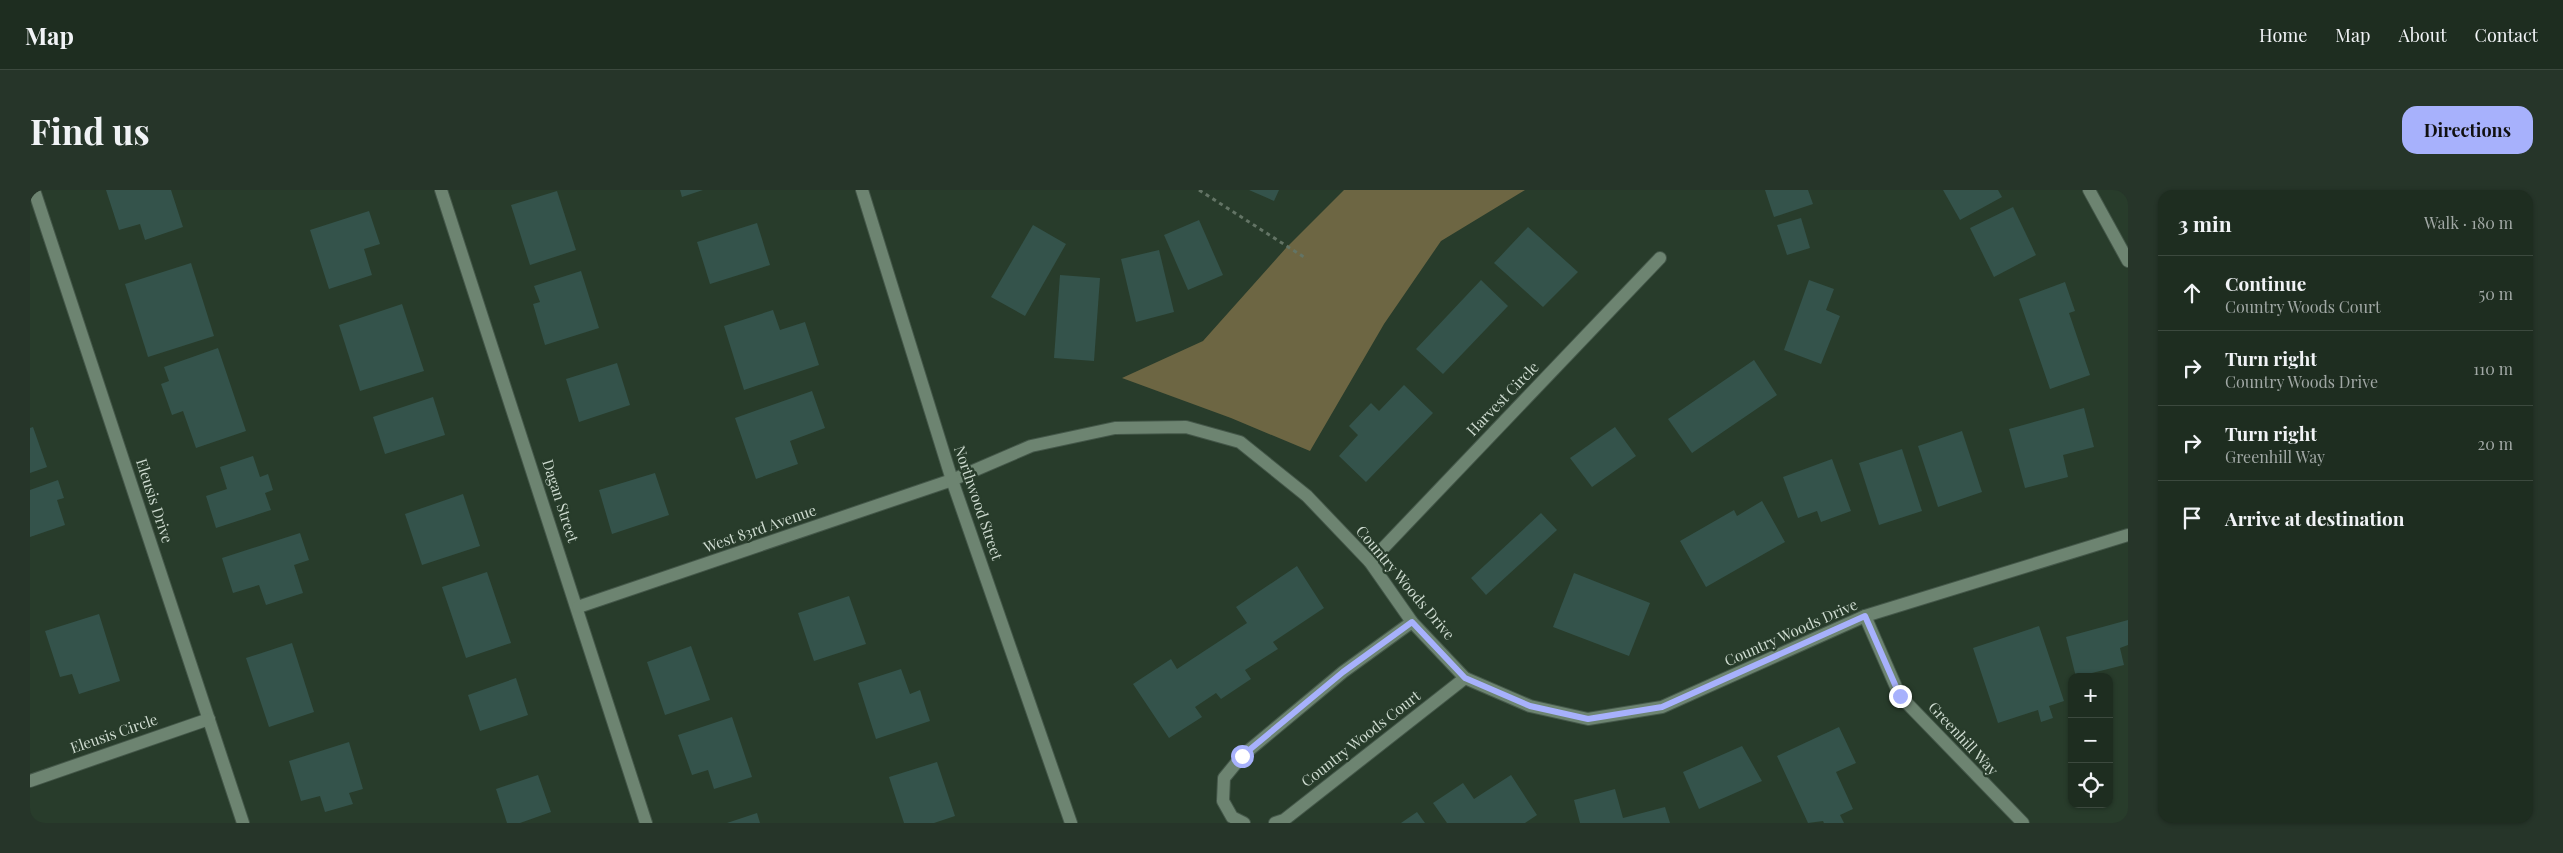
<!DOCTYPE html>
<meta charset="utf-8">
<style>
:root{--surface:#1e2d20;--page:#263529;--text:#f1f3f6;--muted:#a1a8a5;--line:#3c493e;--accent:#a7b1fc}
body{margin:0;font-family:"Playfair Display",serif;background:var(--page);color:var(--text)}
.controls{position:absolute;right:15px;bottom:15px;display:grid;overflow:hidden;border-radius:10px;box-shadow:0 1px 4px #0004}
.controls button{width:45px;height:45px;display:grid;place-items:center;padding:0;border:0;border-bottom:1px solid var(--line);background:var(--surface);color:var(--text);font:25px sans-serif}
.stop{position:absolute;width:15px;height:15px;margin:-11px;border:4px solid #a7b1fc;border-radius:50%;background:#fff}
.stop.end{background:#a7b1fc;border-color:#fff;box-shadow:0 1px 5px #0008}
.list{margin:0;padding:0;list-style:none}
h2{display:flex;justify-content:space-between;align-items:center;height:65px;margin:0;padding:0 20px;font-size:21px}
h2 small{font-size:16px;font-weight:400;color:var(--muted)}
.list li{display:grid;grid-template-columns:32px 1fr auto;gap:15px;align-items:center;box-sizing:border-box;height:75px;padding:0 20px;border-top:1px solid var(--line)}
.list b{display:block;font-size:19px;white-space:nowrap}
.list p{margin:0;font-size:16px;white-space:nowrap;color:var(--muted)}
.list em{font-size:16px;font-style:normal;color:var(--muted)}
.icon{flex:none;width:28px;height:28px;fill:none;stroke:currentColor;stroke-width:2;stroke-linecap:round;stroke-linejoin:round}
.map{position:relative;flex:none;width:2098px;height:633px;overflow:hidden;border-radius:15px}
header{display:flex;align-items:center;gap:30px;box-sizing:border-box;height:70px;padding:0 25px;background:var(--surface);border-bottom:1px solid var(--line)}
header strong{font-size:24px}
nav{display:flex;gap:28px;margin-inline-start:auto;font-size:18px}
.intro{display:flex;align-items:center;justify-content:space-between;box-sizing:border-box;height:120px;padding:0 30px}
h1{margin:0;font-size:35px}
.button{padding:12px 22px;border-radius:15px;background:var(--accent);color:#111;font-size:18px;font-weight:700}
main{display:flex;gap:30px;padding:0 30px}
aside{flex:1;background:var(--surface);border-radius:15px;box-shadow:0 1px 4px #0004}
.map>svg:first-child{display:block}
</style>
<header>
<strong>Map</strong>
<nav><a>Home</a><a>Map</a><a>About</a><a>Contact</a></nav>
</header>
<div class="intro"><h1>Find us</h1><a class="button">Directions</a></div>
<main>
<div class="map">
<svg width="2098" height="633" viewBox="0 0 2098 633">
<rect width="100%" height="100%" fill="#283c2b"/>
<!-- forest -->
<polygon fill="#6d6643" points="1314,0 1495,0 1411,51 1354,134 1280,261 1201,228 1092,188 1173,151 1256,58"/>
<!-- building -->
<g fill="#34534b">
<polygon points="76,0 141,0 153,37 115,50 110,34 89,40"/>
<polygon points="650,0 673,0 652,7"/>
<polygon points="1219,0 1249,0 1244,11"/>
<polygon points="1735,0 1778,0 1783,14 1744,27"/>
<polygon points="1913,0 1968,0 1972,7 1930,30"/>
<polygon points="527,1 546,60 500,75 481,15"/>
<polygon points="1983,17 2006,65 1964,87 1940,38"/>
<polygon points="339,21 350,54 334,59 342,85 299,99 280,40"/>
<polygon points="1771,28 1780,58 1757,65 1747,35"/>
<polygon points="1169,30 1193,85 1158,100 1134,45"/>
<polygon points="727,33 740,75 680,94 667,52"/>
<polygon points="1003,35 1036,54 995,126 961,107"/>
<polygon points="1498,37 1548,82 1513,117 1464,73"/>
<polygon points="1129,60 1144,122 1106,132 1091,69"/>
<polygon points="161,73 184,146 118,167 95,94"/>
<polygon points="551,81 569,138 515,155 503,114 510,112 504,96"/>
<polygon points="1030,85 1070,88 1064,171 1024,168"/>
<polygon points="1451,90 1478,116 1413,184 1386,159"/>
<polygon points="1779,90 1804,99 1796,120 1810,126 1791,174 1754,160"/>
<polygon points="2035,92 2045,121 2039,123 2060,185 2020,199 1989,109"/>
<polygon points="372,114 394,181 330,201 309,135"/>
<polygon points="743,120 750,140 775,132 789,175 714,200 694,136"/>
<polygon points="188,158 216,241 166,258 153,221 142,225 131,194 139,191 134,177"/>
<polygon points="1724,170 1747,205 1662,263 1638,229"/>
<polygon points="587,173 600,215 549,232 536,189"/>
<polygon points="1374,195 1403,223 1336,292 1309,266 1328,245 1319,236 1341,213 1349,221"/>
<polygon points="782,201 795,238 760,251 768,274 726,289 705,228"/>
<polygon points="403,207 415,245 355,264 343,227"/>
<polygon points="2054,218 2064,257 2033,265 2038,287 1995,298 1979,239"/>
<polygon points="3,237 17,277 0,283 0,238"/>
<polygon points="1585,237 1606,266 1562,297 1540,268"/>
<polygon points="1932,241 1952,302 1908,317 1888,256"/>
<polygon points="1872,259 1892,321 1849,335 1829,273"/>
<polygon points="223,266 230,287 238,284 243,300 235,303 241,320 186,338 176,306 197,299 190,277"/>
<polygon points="1802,269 1821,321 1791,332 1787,321 1768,328 1753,287"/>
<polygon points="625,283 639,325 582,344 569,300"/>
<polygon points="28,290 34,308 27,310 35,335 0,347 0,300"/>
<polygon points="433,304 450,356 392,375 375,324"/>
<polygon points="1732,311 1755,352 1676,397 1650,351 1704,320 1707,326"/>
<polygon points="1511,323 1527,340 1456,405 1441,388"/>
<polygon points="270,343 279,370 264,375 273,403 236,415 229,395 203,403 192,368"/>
<polygon points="1267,376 1294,418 1243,452 1248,459 1215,480 1221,489 1191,509 1186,503 1165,517 1172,527 1139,548 1103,494 1141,469 1147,479 1217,433 1206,417"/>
<polygon points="457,382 481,453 436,468 412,397"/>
<polygon points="1544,383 1620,413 1599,466 1523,437"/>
<polygon points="819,406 836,454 784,471 768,423"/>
<polygon points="69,424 90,491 49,504 42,484 30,487 15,441"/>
<polygon points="2098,430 2098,455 2090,458 2094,475 2046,487 2036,447"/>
<polygon points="2009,436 2034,511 2019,516 2023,528 2011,532 2008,520 1968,533 1943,458"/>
<polygon points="262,453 284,522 239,537 216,468"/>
<polygon points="661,456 680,510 635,525 617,472"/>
<polygon points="871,479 880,504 890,500 900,531 846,549 828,493"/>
<polygon points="486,488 498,525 450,541 438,505"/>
<polygon points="702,527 722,587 684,599 678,580 662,585 648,545"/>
<polygon points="1809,537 1826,573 1806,582 1823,619 1810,625 1814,633 1794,633 1793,631 1778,633 1747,566"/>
<polygon points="319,552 333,599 319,603 323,614 295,622 290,606 271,611 259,571"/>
<polygon points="1712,556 1732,591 1669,619 1653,582"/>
<polygon points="907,572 925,626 904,633 874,633 859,587"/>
<polygon points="508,585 521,622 490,633 477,633 466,599"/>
<polygon points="1481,585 1507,625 1495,633 1417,633 1403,613 1433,593 1444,609"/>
<polygon points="1585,599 1593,628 1635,617 1640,633 1550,633 1544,610"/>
<polygon points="1387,622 1395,633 1371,633"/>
<polygon points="727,623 730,633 697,633"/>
</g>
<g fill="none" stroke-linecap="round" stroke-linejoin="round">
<!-- minor casing -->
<g stroke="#445749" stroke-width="14">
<g id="minor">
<polyline points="4,0 213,633"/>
<polyline points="411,0 616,633"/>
<polyline points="2059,0 2098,71"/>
<polyline points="1340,372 1630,68"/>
<polyline points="548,417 922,290 1001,256 1085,238 1156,237 1210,252 1277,306 1340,372 1382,432 1435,488 1500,516 1558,529 1632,517 1835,426 2098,345"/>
<polyline points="1835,426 1870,506 1993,633"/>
<polyline points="0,591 179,529"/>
<polyline points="1214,633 1202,627 1193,611 1194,588 1212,566 1313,482 1382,432"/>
<polyline points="1245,633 1254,630 1435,488"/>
</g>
</g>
<!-- tertiary casing -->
<g stroke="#445749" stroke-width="14">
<polyline id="tertiary" points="832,0 922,290 1041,633"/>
</g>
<!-- path -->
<polyline stroke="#637465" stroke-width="3" stroke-dasharray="4 4" stroke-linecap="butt" points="1169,0 1277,69"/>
<!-- minor -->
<use href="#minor" stroke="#6d8471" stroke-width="12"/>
<!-- tertiary -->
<use href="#tertiary" stroke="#6d8471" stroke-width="12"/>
</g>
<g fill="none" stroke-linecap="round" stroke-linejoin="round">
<!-- route -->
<polyline stroke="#a7b1fc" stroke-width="6" points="1212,566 1313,482 1382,432 1435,488 1500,516 1558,529 1632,517 1835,426 1870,506"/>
</g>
<g text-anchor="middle" stroke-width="4.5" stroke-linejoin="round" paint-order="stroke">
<!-- street labels -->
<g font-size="15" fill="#cedbd0" stroke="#283c2b">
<text transform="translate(1473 209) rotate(-46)" y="5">Harvest Circle</text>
<text transform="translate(124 311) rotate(72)" y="5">Eleusis Drive</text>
<text transform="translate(530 311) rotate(72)" y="5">Dagan Street</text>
<text transform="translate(948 313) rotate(71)" y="5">Northwood Street</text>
<text transform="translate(730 339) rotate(-19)" y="5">West 83rd Avenue</text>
<text transform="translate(1375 393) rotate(50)" y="5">Country Woods Drive</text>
<text transform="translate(1761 443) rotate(-24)" y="5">Country Woods Drive</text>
<text transform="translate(84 544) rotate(-19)" y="5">Eleusis Circle</text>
<text transform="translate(1331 549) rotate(-38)" y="5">Country Woods Court</text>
<text transform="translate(1933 549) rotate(47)" y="5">Greenhill Way</text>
</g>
</g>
</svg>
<div class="controls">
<button>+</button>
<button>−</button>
<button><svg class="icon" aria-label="locate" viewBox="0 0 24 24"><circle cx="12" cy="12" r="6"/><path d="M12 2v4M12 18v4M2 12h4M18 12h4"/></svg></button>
</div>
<div class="stop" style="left:1212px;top:566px"></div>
<div class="stop end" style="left:1870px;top:506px"></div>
</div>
<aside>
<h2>3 min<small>Walk · 180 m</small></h2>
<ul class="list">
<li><svg class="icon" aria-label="ahead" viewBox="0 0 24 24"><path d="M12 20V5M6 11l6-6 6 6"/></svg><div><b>Continue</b><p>Country Woods Court</p></div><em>50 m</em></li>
<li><svg class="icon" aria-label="right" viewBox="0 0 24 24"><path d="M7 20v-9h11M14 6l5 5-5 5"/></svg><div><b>Turn right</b><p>Country Woods Drive</p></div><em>110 m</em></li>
<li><svg class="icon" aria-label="right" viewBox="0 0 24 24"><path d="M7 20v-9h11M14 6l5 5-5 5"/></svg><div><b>Turn right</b><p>Greenhill Way</p></div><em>20 m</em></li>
<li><svg class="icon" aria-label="arrive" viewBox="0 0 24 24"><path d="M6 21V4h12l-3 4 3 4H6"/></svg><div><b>Arrive at destination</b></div></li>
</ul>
</aside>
</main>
